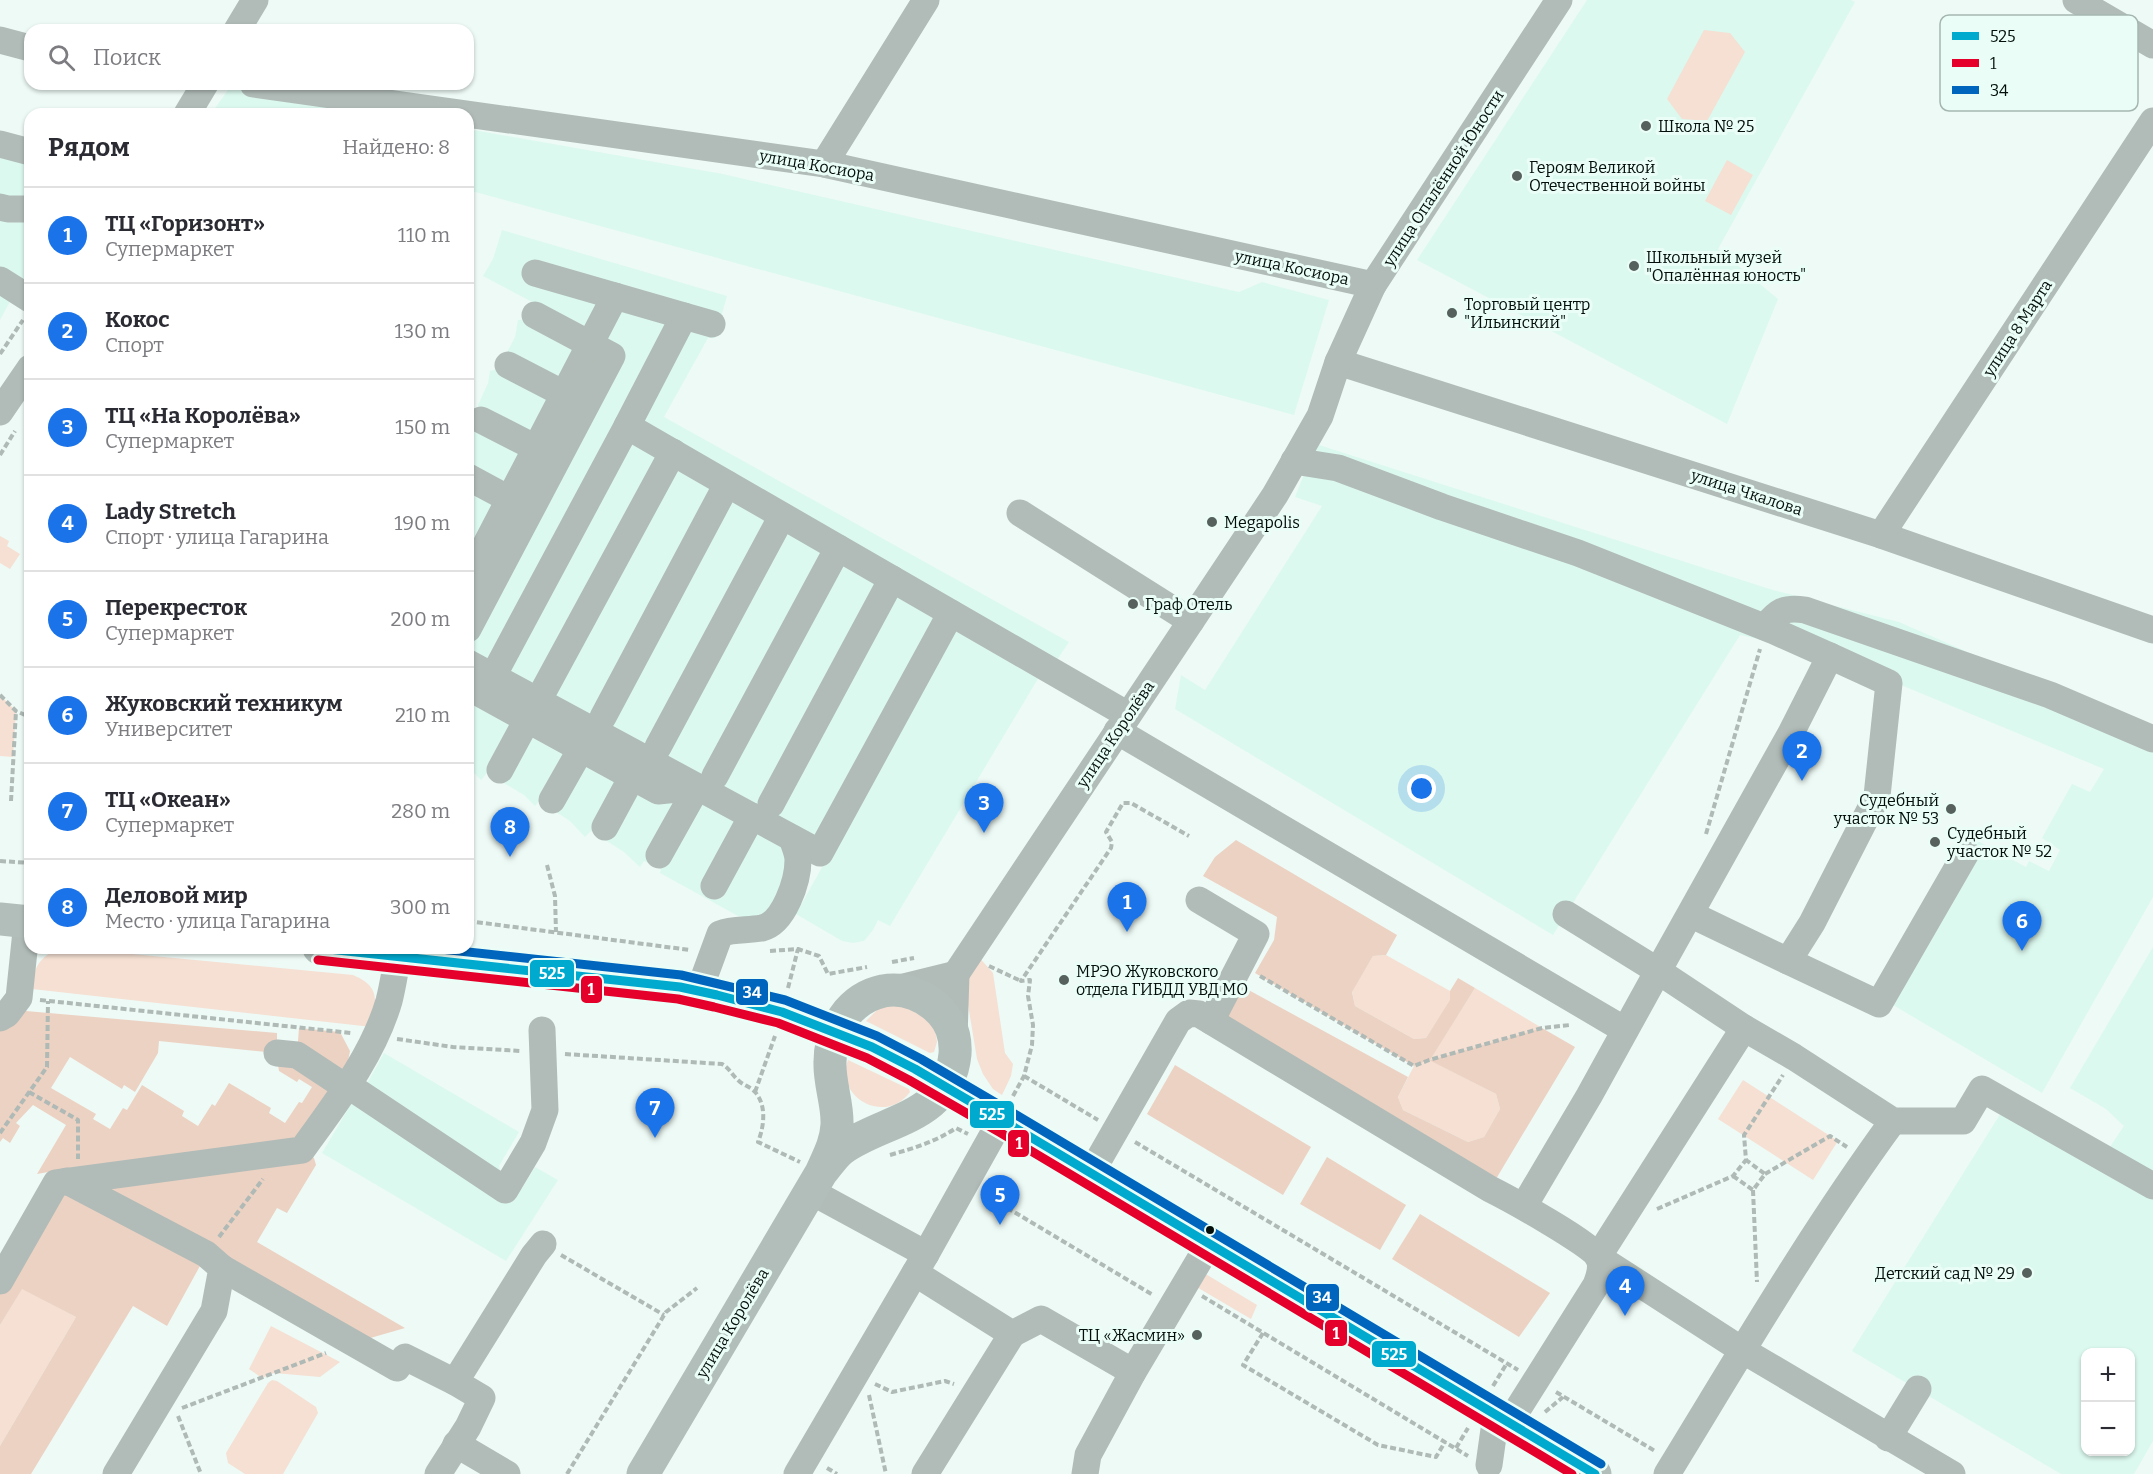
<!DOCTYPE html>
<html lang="ru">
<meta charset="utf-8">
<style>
:root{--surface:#fff;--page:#f7f7f7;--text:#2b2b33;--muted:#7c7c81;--line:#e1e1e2;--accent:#1a73e8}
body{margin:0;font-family:Bitter,serif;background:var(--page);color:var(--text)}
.controls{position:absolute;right:18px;bottom:18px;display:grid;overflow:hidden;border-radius:12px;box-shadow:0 2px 4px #0004}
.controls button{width:54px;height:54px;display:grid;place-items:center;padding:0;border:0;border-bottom:2px solid var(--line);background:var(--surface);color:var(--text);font:30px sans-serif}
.you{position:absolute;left:1422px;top:789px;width:21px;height:21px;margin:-15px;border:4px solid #fff;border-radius:50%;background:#1a73e8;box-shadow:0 0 0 9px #1a73e833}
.badge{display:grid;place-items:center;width:39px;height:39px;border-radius:50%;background:var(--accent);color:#fff;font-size:20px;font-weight:700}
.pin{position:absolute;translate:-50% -50px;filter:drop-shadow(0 2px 3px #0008)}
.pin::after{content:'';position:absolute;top:32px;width:21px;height:18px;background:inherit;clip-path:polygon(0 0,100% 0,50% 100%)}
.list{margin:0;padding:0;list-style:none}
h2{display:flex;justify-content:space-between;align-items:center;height:78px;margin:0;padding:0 24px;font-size:26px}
h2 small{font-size:20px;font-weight:400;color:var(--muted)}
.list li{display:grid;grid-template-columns:39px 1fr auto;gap:18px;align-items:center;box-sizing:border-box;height:96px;padding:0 24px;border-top:2px solid var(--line)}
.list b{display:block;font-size:22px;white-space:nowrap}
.list p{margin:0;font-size:20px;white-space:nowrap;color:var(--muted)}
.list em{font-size:20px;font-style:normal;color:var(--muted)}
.icon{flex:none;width:33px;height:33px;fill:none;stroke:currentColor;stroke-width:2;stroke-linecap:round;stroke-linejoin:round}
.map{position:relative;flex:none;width:2153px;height:1474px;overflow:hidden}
.search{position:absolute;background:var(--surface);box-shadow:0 2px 4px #0004;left:24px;top:24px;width:450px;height:66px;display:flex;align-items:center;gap:15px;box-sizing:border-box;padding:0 21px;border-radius:18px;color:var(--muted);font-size:22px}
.panel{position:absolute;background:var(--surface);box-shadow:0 2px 4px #0004;left:24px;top:108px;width:450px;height:846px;border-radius:18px}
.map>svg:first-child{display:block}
</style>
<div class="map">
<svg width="2153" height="1474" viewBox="0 0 2153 1474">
<rect width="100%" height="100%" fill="#eefaf6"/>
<!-- built -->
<g fill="#dcf9ef" fill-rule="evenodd">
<polygon points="1587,0 1851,0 1855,2 1718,249 1778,299 1727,424 1417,260"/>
<polygon points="230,87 383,114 211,114"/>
<polygon points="468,129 723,174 1239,292 1262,282 1329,300 1294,415 468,190"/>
<polygon points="0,154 30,162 30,289 20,283 0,320"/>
<polygon points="502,230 727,296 715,338 708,338 664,417 1069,642 1057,660 1039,677 890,926 878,920 873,930 864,941 853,943 842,941 796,914 832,849 468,673 468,608 585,330 483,276 493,259"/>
<polygon points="525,319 599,339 468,597 468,423 474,421 478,411 478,405 488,383 490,371 498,369 515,337 518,320"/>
<polygon points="1316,444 1773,590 1899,622 2036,682 2153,739 2153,897 2042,1093 1893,1005 1978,829 1982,831 1978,841 2026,867 2029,861 2049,871 2060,850 2042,838 2072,784 2090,792 2104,769 1821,652 1740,635 1553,935 1175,709 1181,675 1205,690 1322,506 1295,497"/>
<polygon points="468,677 806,837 775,900 765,915 751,918 738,916 660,873 661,869 644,861 640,867 624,852 591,831 585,837 570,821 539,801 535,806 524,795 487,773 481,780 468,767"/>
<polygon points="2153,947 2153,1172 2110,1147 2124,1126 2106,1109 2070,1088"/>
<polygon points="384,1053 519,1132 499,1166 502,1176 522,1188 535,1167 558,1180 506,1261 322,1153 358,1092 365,1087"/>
<path d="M 2004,1108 L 2153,1195 L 2153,1441 L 2134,1474 L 2061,1474 L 1852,1351 ZM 2086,1352 L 2130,1352 L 2130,1452 L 2086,1452 Z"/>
</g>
<!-- green -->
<g fill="#f5e0d3">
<polygon points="1704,30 1730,33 1745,52 1707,121 1682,119 1667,99"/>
<polygon points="1727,160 1753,175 1731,215 1705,201"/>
<polygon points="0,536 9,541 7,546 20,554 10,569 0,563"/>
<polygon points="0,695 16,711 13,757 0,756"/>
<path d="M 68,948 L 353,975 C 381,987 376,1000 372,1027 L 32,989 C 33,965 43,951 68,948 Z"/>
<polygon points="977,955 993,973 1005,1053 1013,1064 1011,1076 1002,1095 993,1089 983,1074 977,1059 965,986"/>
<polygon points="1386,955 1450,991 1451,1000 1426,1038 1414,1039 1355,1006 1352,991 1373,956"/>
<polygon points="1475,988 1542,1028 1430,1060 1496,1094 1500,1109 1484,1137 1468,1142 1403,1110 1398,1097 1414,1066 1429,1060"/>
<polygon points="889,1005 903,1005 931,1021 936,1035 937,1042 934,1052 930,1053 866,1021 878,1009"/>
<path d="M 848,1060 L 909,1089 L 910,1092 C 885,1126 834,1097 848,1060 Z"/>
<polygon points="1743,1080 1838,1141 1813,1180 1718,1119"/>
<polygon points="1204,1273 1257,1305 1251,1319 1195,1286"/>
<polygon points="22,1288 76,1317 0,1446 0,1325"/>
<polygon points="271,1326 340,1362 320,1377 274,1373 262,1378 249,1369"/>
<polygon points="272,1380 277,1381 316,1407 318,1413 283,1474 245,1474 228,1463 226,1453 268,1383"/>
</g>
<!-- forest -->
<g fill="#ecd2c3" fill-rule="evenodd">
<polygon points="1236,840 1397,935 1386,955 1373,956 1352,992 1355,1006 1414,1039 1426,1038 1450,1000 1450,991 1458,978 1475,988 1430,1060 1542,1028 1575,1047 1490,1189 1211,1021 1232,981 1408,1077 1398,1097 1403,1110 1468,1142 1484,1137 1500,1109 1496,1094 1429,1060 1414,1066 1255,973 1274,940 1277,917 1203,876 1215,857"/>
<path d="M 26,1011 L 277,1033 L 277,1053 L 297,1055 L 299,1028 L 340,1032 L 350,1051 L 348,1061 L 302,1149 L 314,1158 L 316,1165 L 287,1213 L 277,1208 L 257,1242 L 405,1328 L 353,1343 L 206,1255 L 167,1326 L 133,1306 L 31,1474 L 0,1474 L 0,1446 L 76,1317 L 22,1289 L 0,1325 L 0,1281 L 77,1167 L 37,1174 L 66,1125 L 33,1105 L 16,1123 L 20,1126 L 10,1143 L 3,1138 L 0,1142 L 0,1018 ZM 159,1041 L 276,1053 L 279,1071 L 297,1082 L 299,1079 L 312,1087 L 302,1103 L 299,1102 L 285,1123 L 269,1113 L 271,1108 L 229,1083 L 215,1106 L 212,1104 L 198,1126 L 182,1116 L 184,1111 L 142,1085 L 127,1110 L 123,1108 L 110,1129 L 93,1119 L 96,1114 L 51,1088 L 70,1057 L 122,1089 L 124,1085 L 135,1092 L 158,1053 Z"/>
<polygon points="1175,1065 1311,1147 1283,1195 1147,1114"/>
<polygon points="1327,1157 1406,1205 1380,1250 1300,1204"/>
<polygon points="1420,1214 1550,1293 1519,1337 1392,1259"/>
</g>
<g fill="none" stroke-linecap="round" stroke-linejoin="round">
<!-- path -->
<g stroke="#afb9b5" stroke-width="4" stroke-dasharray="6 3" stroke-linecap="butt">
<polyline points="0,354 23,320"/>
<polyline points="0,455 15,431"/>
<polyline points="0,695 16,711 30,717"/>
<polyline points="11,801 16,711"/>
<polyline points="1706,834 1760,649"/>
<polyline points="0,861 30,863"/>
<polyline points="547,865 555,896 556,932"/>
<polyline points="468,921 690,950"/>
<polyline points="770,951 798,949 819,956 828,974 867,967"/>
<polyline points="892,962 914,958"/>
<polyline points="989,966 1021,981"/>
<polyline points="1260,976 1414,1066 1429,1060 1542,1028 1570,1025"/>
<polyline points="788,988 798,949"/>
<polyline points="40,1000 351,1033"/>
<polyline points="397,1039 453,1047 521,1051"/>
<path d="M 565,1054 L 722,1064 C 730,1069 732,1075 739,1081 C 743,1085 751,1087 755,1092 C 767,1105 764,1127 758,1142 L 800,1162"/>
<polyline points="1024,1076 1098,1120"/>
<polyline points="29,1092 78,1120 78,1159"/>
<polyline points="755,1092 775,1036"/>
<polyline points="1013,1096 1024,1076 1032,1045 1033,1025 1028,996 1030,980 1021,981 1111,848 1112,842 1106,832 1123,803 1131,803 1189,836"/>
<polyline points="0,1133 47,1067 48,1001"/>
<polyline points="1135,1142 1518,1370"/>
<path d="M 890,1155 C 914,1148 935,1142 956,1128 L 968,1134"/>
<polyline points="1765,1174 1830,1136 1847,1147"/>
<polyline points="1733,1176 1753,1190 1765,1174 1746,1160"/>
<polyline points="1753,1190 1757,1282"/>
<polyline points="984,1194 1153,1295"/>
<polyline points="1657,1209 1733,1176 1746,1160 1744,1135 1783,1075"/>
<polyline points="219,1237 263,1179"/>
<polyline points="561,1255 664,1315"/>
<polyline points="1202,1296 1468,1456"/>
<polyline points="1263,1333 1243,1365 1378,1445 1436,1457 1445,1442"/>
<polyline points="875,1384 892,1392 945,1381 954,1384"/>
<polyline points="1493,1386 1507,1363"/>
<polyline points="1556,1392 1655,1451"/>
<polyline points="869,1395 886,1474"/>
<polyline points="182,1408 326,1353"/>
<polyline points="1545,1412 1563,1397"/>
<polyline points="178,1416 201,1474"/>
<polyline points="1456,1448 1468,1428"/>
<polyline points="827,1468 837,1474"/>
<polyline points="567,1474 666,1312 697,1288"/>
</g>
<!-- minor -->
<g stroke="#b1bcb8" stroke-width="27">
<polyline points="2076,0 2153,45"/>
<polyline points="237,30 255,0"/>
<polyline points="0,40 30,48"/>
<polyline points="253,84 824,164 1373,285"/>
<polyline points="187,114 205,84"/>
<polyline points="0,144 30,152"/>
<polyline points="824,164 926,0"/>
<polyline points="0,207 8,209 30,209"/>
<polyline points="535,273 684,316 627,426"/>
<polyline points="0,280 30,299"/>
<polyline points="684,316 712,324"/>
<polyline points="1338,362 1881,535 2153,630"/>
<polyline points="508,365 564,394"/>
<polyline points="0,412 30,368"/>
<polyline points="481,420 536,448"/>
<polyline points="1294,461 1338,468 1442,507 1578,553 1774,631 1830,656"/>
<polyline points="468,477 509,499"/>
<polyline points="1020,513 1191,621"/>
<polyline points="1881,535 2153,121"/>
<polyline points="468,579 615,296"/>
<path d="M 1765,627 C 1778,611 1784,607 1805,610 L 2050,695 L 2153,739"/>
<polyline points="468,629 612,356 535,315"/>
<polyline points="468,663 820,853 951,613"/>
<polyline points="499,665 627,426 1128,715"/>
<polyline points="468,687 658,791 697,787 659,855"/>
<polyline points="545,688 673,452"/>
<polyline points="603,717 727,484"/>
<polyline points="1117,731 1625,1030"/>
<polyline points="658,747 782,516"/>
<polyline points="500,770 527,720"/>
<polyline points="715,776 838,548"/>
<polyline points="552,800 581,749"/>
<polyline points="771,804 892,579"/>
<polyline points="605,827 632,777"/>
<polyline points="714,886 752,816"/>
<polyline points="1199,900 1256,934 1211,1021"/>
<polyline points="1690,914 1788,961 1812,923 1877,796 1889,683 1830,656 1791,733 1658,971 1744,1028"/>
<polyline points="1788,961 1879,1004 1966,853"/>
<polyline points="956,974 1275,495 1320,416 1338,362 1373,285 1559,0"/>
<polyline points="891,990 956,974"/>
<path d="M 699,991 L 720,934 C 734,928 747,931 762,928 C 784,923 798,881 798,860 C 798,853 794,845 792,838"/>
<polyline points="0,1018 7,1014 19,998 27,922"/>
<polyline points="954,1038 956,974"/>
<polyline points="277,1053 297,1055 347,1088 358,1092 505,1190 533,1143 545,1110 542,1030"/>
<path d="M 1091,1173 L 1178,1021 L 1189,1013 L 1199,1014 L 1490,1189 C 1508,1198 1592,1244 1599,1258 C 1603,1268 1599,1277 1596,1285 L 1509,1423"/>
<polyline points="67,1181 206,1254 222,1268 214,1311 116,1474"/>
<polyline points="810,1191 926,1254"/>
<polyline points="1524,1206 1589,1096 1658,971 1566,914"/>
<polyline points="222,1268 397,1368 405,1357 455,1382"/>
<polyline points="915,1273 1012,1334 1041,1319 1133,1372"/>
<path d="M 0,1281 L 56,1183 L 302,1150 C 335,1104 373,1056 389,1001 C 393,986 395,970 398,955"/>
<polyline points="1888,1438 1918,1389"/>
<polyline points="456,1444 507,1474"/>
<polyline points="1489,1465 1496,1415"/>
<polyline points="438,1474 468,1427 482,1398 455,1382 534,1255 543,1244"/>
<polyline points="797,1474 926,1254 1001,1120"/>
<polyline points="925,1474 1012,1334"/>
<polyline points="1085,1474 1088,1455 1133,1372 1209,1244"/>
<path d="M 1667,1474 C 1740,1355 1811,1233 1893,1121"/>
<polyline points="1952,1474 1742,1350 1598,1257 1744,1028 1794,1057 1893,1121 1963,1121 1982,1089 2153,1186"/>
</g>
<!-- major -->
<g stroke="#b1beba" stroke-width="33">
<polyline points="0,919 30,922"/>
<polyline points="319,948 680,987 717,995 782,1012 872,1047 915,1069 1007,1123 1595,1474"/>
<path d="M 643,1474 L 821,1173 C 828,1157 836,1143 837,1125 C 838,1104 829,1083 830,1062 C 830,1029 850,998 883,991 C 905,987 926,996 941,1012 C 952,1024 956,1039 955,1054 C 949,1119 884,1119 842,1149 C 834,1155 828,1165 821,1173"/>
</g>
<!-- bus-1 casing -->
<g stroke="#eafef7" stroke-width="14">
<polyline id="bus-1" points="319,948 680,987 717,995 782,1012 872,1047 915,1069 1007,1123 1595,1474"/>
</g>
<!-- bus-2 casing -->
<g stroke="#eafef7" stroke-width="14">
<polyline id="bus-2" points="318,960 678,999 714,1007 778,1023 867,1058 909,1080 1001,1133 1572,1474"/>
</g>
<!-- bus-3 casing -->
<g stroke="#eafef7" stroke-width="14">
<polyline id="bus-3" points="431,948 681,975 785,1000 877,1036 921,1059 1013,1113 1601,1464"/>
</g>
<!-- bus-1 -->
<use href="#bus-1" stroke="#00a9ce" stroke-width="9"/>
<!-- bus-2 -->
<use href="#bus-2" stroke="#e4002b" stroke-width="9"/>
<!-- bus-3 -->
<use href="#bus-3" stroke="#0065bd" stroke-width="9"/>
</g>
<!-- markers -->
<g fill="#56615d" stroke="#eafef7" stroke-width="2">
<circle cx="1646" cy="126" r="6"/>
<circle cx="1517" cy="176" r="6"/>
<circle cx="1634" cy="266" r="6"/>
<circle cx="1452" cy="313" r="6"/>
<circle cx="1212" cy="522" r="6"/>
<circle cx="1133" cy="604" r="6"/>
<circle cx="1951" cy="809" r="6"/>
<circle cx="1935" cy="842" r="6"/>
<circle cx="1064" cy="980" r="6"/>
<circle cx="2027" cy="1273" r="6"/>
<circle cx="1197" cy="1335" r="6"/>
</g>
<circle fill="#040f0b" stroke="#eafef7" stroke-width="2" cx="1210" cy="1230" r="5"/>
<g text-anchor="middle" stroke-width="6" stroke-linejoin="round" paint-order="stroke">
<!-- poi labels -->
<g font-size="16" fill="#040f0b" stroke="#eafef7" text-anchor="start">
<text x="1658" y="132">Школа № 25</text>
<text x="1529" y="173">Героям Великой<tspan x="1529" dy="18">Отечественной войны</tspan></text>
<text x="1646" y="263">Школьный музей<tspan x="1646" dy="18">"Опалённая юность"</tspan></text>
<text x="1464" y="310">Торговый центр<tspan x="1464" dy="18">"Ильинский"</tspan></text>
<text x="1224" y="528">Megapolis</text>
<text x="1145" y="610">Граф Отель</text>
<text x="1939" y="806" text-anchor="end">Судебный<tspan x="1939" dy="18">участок № 53</tspan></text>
<text x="1947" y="839">Судебный<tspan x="1947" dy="18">участок № 52</tspan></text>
<text x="1076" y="977">МРЭО Жуковского<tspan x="1076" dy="18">отдела ГИБДД УВД МО</tspan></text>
<text x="2015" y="1279" text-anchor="end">Детский сад № 29</text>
<text x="1185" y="1341" text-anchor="end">ТЦ «Жасмин»</text>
</g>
<!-- street labels -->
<g font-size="16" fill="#040f0b" stroke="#eafef7">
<text transform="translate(817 165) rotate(10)" y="6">улица Косиора</text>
<text transform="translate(1443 178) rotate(-57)" y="6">улица Опалённой Юности</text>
<text transform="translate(1292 267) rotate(12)" y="6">улица Косиора</text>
<text transform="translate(2017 328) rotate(-57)" y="6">улица 8 Марта</text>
<text transform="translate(1747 492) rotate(18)" y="6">улица Чкалова</text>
<text transform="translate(1115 734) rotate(-56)" y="6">улица Королёва</text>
<text transform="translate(732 1323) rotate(-59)" y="6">улица Королёва</text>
</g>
</g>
<!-- legend -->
<rect x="1940" y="15" width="198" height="96" rx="9" fill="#eafef7" stroke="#a5b6b0" stroke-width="1.5"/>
<rect x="1952" y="32" width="27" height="8" fill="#00a9ce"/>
<rect x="1952" y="59" width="27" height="8" fill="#e4002b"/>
<rect x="1952" y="86" width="27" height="8" fill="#0065bd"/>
<g font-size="16" fill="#040f0b">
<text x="1990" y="42">525</text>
<text x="1990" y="69">1</text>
<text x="1990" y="96">34</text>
</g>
<g stroke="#eafef7" stroke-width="2">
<rect x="529" y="959" width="46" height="29" rx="6" fill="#00a9ce"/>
<rect x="580" y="975" width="23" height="29" rx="6" fill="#e4002b"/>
<rect x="735" y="978" width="34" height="28" rx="6" fill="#0065bd"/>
<rect x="969" y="1100" width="46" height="29" rx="6" fill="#00a9ce"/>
<rect x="1007" y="1129" width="23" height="29" rx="6" fill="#e4002b"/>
<rect x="1305" y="1283" width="35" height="29" rx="6" fill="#0065bd"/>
<rect x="1324" y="1319" width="24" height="28" rx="6" fill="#e4002b"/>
<rect x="1371" y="1340" width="46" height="28" rx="6" fill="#00a9ce"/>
</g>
<g font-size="16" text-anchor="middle" font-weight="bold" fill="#fff">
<text x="552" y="979">525</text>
<text x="591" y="995">1</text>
<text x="752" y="998">34</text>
<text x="992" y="1120">525</text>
<text x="1019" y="1149">1</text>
<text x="1322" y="1303">34</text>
<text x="1336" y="1339">1</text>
<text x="1394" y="1360">525</text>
</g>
</svg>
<div class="controls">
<button>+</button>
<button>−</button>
</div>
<div class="you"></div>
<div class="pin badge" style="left:1127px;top:932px">1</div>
<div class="pin badge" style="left:1802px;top:781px">2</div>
<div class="pin badge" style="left:984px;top:833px">3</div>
<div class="pin badge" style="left:1625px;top:1316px">4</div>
<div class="pin badge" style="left:1000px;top:1225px">5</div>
<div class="pin badge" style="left:2022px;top:951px">6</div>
<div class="pin badge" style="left:655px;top:1138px">7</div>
<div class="pin badge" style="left:510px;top:857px">8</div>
<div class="search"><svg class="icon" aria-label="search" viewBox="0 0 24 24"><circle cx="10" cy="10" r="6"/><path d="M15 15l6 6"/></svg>Поиск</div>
<section class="panel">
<h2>Рядом<small>Найдено: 8</small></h2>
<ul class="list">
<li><span class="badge">1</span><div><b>ТЦ «Горизонт»</b><p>Супермаркет</p></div><em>110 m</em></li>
<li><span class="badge">2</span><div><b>Кокос</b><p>Спорт</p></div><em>130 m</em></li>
<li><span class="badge">3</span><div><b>ТЦ «На Королёва»</b><p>Супермаркет</p></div><em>150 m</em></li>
<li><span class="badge">4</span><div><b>Lady Stretch</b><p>Спорт · улица Гагарина</p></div><em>190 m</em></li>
<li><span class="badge">5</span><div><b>Перекресток</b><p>Супермаркет</p></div><em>200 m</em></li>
<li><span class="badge">6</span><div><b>Жуковский техникум</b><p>Университет</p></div><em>210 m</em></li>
<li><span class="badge">7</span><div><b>ТЦ «Океан»</b><p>Супермаркет</p></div><em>280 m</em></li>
<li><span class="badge">8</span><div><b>Деловой мир</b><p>Место · улица Гагарина</p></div><em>300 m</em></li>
</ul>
</section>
</div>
